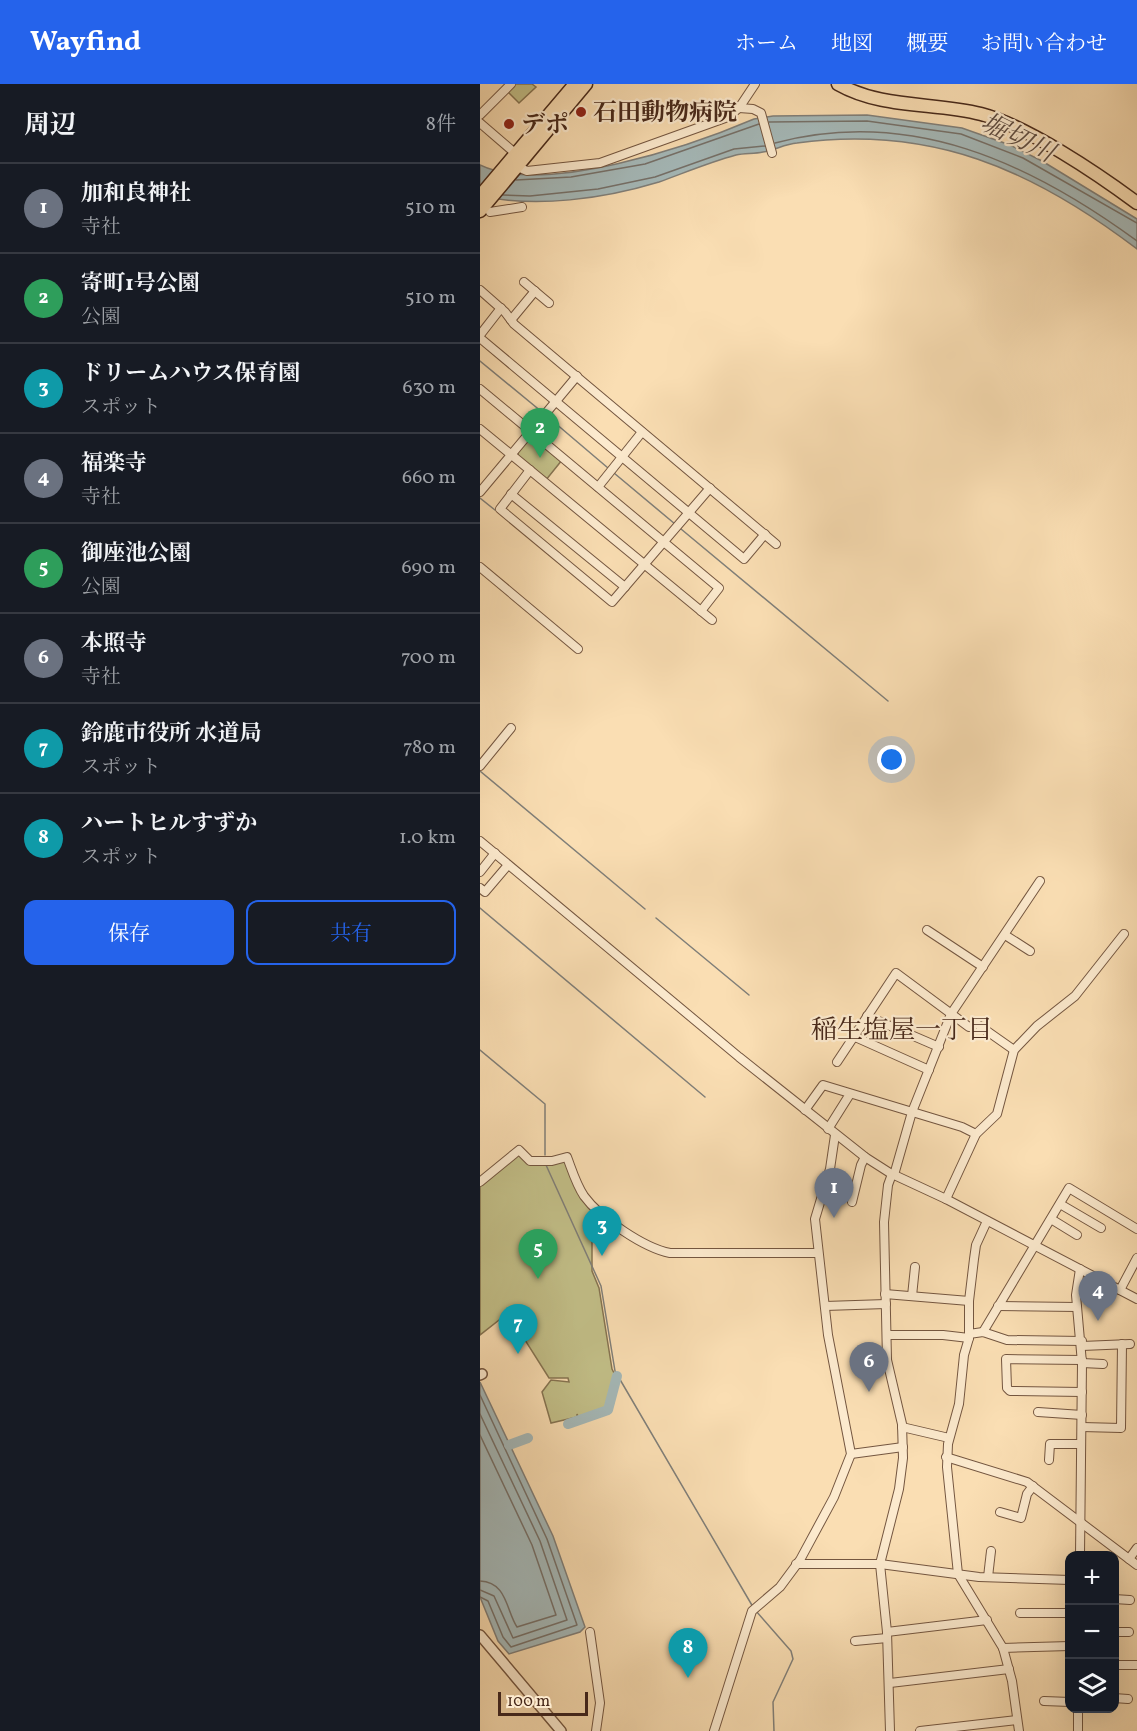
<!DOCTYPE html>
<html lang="ja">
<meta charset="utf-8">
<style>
:root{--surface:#171b24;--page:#242831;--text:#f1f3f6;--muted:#9ea1a6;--line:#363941;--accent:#2563eb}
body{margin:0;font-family:Vollkorn,"Noto Serif JP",serif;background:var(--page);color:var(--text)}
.controls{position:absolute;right:18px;bottom:18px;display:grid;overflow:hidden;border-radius:12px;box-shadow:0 6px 24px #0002}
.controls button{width:54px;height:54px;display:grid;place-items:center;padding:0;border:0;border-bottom:2px solid var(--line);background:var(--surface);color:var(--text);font:30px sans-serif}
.scale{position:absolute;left:18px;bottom:15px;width:90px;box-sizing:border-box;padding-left:6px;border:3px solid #48291a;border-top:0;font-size:16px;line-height:21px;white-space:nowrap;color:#48291a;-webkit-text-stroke:4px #fceace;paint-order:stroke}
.you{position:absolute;left:412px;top:676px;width:21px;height:21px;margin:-15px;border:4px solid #fff;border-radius:50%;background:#1a73e8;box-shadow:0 0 0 9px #1a73e833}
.badge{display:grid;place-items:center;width:39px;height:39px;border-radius:50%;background:var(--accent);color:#fff;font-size:20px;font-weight:700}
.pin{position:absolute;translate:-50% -50px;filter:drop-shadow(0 2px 3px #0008)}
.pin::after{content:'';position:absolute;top:32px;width:21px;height:18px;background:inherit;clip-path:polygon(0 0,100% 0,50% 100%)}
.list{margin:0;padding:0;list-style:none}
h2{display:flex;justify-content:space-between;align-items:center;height:78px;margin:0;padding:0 24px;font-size:26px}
h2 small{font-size:20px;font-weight:400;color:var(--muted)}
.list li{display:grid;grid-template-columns:39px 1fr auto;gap:18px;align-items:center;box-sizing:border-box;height:90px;padding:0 24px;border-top:2px solid var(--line)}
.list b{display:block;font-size:22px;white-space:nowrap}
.list p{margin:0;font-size:20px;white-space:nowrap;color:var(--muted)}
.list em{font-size:20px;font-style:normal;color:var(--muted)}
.actions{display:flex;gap:12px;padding:18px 24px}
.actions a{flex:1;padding:14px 0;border:2px solid var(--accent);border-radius:12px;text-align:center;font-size:21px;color:var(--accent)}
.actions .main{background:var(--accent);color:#fff}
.icon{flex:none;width:33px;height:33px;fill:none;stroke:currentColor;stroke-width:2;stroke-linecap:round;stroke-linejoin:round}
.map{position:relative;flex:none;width:657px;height:1647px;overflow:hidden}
header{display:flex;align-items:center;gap:36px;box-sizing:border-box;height:84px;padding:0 30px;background:var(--accent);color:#fff}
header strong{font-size:28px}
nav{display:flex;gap:33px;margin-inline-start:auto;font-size:21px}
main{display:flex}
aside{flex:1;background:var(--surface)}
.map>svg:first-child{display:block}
</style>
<header>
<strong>Wayfind</strong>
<nav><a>ホーム</a><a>地図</a><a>概要</a><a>お問い合わせ</a></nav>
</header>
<main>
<aside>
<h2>周辺<small>8件</small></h2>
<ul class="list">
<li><span class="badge" style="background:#6b7280">1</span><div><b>加和良神社</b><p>寺社</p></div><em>510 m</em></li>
<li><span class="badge" style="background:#2e9e5b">2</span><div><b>寄町1号公園</b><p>公園</p></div><em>510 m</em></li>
<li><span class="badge" style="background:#0f9aa8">3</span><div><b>ドリームハウス保育園</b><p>スポット</p></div><em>630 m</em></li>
<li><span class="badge" style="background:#6b7280">4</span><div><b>福楽寺</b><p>寺社</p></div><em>660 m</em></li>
<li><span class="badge" style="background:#2e9e5b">5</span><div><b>御座池公園</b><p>公園</p></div><em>690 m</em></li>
<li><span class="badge" style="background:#6b7280">6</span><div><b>本照寺</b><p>寺社</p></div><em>700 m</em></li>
<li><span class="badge" style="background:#0f9aa8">7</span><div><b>鈴鹿市役所 水道局</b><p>スポット</p></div><em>780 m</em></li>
<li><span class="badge" style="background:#0f9aa8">8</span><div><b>ハートヒルすずか</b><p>スポット</p></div><em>1.0 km</em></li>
</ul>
<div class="actions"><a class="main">保存</a><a>共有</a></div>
</aside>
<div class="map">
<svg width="657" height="1647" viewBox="0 0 657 1647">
<rect width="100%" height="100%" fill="#fadeb3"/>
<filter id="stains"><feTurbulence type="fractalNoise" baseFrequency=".00333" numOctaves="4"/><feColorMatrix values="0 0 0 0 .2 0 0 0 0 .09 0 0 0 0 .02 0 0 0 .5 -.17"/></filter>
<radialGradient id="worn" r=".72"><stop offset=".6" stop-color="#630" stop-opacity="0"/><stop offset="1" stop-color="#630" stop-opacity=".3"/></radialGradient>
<!-- green -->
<g fill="#c3c089" stroke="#867452" stroke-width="1.5">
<polygon points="35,0 52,0 56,3 39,19 28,8"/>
<polygon points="54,352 82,376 66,396 38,372 38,367 49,353"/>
<polygon points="38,1069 46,1078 86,1078 112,1125 112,1187 119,1204 132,1285 136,1293 133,1295 126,1325 99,1334 97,1330 97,1333 71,1339 62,1308 71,1296 89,1298 88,1294 69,1294 28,1229 0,1251 0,1099"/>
</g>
<!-- water -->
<g fill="#a5b9b9" stroke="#807f79" stroke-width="1.5">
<path d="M 387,31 L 482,44 L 530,61 L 562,77 L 657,135 L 657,165 C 552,85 451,41 317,59 C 305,60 295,66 283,68 C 274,70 265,69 256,71 C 230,78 204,89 179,98 C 123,115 57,124 0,112 L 0,81 C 64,112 211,62 274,35 L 293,32 Z"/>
<polygon points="0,1298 73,1452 105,1543 100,1548 29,1570 18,1557 0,1513"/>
</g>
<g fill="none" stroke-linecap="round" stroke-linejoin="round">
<!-- shore -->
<g stroke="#76716a" stroke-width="1.5">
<polyline points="289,38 387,37 481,50 543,74 657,139"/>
<path d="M 295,59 C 430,23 549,78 657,157"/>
<polyline points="36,96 91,93 165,80 279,40"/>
<polyline points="23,111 50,112 118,105 175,93 254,65 285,62"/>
<polyline points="0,1311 67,1455 97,1541 31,1563 23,1553 8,1517 0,1513"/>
<polyline points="0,1330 60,1457 87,1536 33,1554 14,1512 0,1506"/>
<path d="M 0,1351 L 52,1461 L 76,1531 L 37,1543 C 26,1526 27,1498 0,1497"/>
</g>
<!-- stream -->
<g stroke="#807f79" stroke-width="1.5">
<polyline points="0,277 62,328"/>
<polyline points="68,333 128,384"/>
<polyline points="134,389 195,440"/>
<polyline points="0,414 15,426"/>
<polyline points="201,445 408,617"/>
<polyline points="0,687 165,825"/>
<polyline points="0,824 225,1013"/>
<polyline points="176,834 269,911"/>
<polyline points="0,966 65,1020 65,1071"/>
<polyline points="66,1081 121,1202 135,1287 273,1523"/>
<polyline points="276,1527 311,1567 313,1575 293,1618 294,1647"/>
</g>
<!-- river -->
<g stroke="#a5b9b9" stroke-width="10">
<polyline points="88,1340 128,1326 137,1292"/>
<polyline points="29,1361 48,1354"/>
</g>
<!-- minor casing -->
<g stroke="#745640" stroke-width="10">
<g id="minor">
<polyline points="259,24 273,25 281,29 292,69"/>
<polyline points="0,31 31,0"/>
<polyline points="0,39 36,70"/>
<polyline points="38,83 47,87 120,79 248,33 259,24 275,0"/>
<polyline points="10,128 42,123"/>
<polyline points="44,198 69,219"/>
<polyline points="0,206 25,228 34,240 296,460"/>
<polyline points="31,236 55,207"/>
<polyline points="0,251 21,224"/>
<polyline points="0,254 264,475 285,450"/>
<polyline points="0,305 239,504 221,527"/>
<polyline points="0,345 232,536"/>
<polyline points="50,386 20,425 132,518 230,404"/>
<polyline points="118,403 162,348"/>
<polyline points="0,408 97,292"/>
<polyline points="31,410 145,503"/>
<polyline points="0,483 98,565"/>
<polyline points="0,682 31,644"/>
<polyline points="0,757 259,973 385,1073 410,1089 466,1115 657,1215"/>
<polyline points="0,788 15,769"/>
<polyline points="0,804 5,808 28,781"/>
<polyline points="447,846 503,883"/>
<polyline points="525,851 550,867"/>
<polyline points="387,932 459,963"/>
<polyline points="373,952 449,986"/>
<polyline points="357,978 416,889 489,943 497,940 534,966"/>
<polyline points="325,1026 343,1001 482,1043 496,1050"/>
<polyline points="348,1045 370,1010"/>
<polyline points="414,1091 432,1028 471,930 560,797"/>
<path d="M 0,1098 L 39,1066 L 50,1077 L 72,1077 L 87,1073 C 92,1086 96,1100 104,1112 C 120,1134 164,1164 190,1169 L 338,1169"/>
<polyline points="466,1115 496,1050 517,1030 534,966 557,942 595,912 644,850"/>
<polyline points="372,1118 381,1081 385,1073"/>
<polyline points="580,1120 621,1144"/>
<polyline points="571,1135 597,1151"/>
<polyline points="507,1137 496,1161 494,1175 489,1217 489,1254 484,1271 479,1320 468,1360 467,1383 478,1490 523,1564 532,1597 539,1647"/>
<polyline points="640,1206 657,1174"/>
<polyline points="405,1210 489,1217"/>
<polyline points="432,1212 435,1183"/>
<polyline points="345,1222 406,1220"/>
<polyline points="518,1222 597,1223"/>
<polyline points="503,1248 589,1104 657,1145"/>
<polyline points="489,1250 503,1248 527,1256 602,1257"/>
<polyline points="407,1251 463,1251 489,1254"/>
<polyline points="602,1262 650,1260"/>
<polyline points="602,1279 623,1280"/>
<polyline points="602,1308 530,1307 527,1304 526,1275 602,1276"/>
<polyline points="558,1328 602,1331"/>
<polyline points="422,1343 469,1354"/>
<polyline points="602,1343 641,1344 642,1260"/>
<polyline points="371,1370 423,1363"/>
<polyline points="466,1373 547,1398 657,1481"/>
<polyline points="569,1376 570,1360 601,1360"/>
<polyline points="520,1428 541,1434 547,1410 553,1402"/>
<polyline points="600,1472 602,1279 596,1211 600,1185"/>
<polyline points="649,1475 657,1464"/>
<polyline points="316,1480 400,1480 499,1493 590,1496"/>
<polyline points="508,1493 511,1467"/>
<polyline points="634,1515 650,1516"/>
<polyline points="540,1529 590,1529"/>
<polyline points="110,1548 120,1619 116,1647"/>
<polyline points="407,1548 507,1536"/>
<polyline points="634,1548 649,1548"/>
<polyline points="375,1557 407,1554"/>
<polyline points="523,1564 590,1562"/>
<polyline points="634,1581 657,1581"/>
<polyline points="410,1599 529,1585"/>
<polyline points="634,1614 648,1615"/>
<polyline points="564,1617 590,1618"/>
<polyline points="234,1647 272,1527 300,1503 320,1476 354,1413 371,1370 348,1251 335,1135 350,1085 355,1051"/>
<polyline points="410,1647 407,1548 400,1480 419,1405 423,1374 422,1340 407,1276 404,1138 408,1101 412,1090"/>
<polyline points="440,1647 537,1636"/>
<polyline points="598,1647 598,1624"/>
</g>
</g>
<!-- tertiary casing -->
<g stroke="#745640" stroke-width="12">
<g id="tertiary">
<polyline points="0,1291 2,1290"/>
<polyline points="0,1551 81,1647"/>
</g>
</g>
<!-- primary casing -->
<g stroke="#48291a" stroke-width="15">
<path id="primary" d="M 358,0 C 402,25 454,18 501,30 C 547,42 618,90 657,119"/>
</g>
<!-- trunk casing -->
<g stroke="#48291a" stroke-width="15">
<g id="trunk">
<polyline points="0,112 95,0"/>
<polyline points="0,127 106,0"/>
</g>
</g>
<!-- minor -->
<use href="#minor" stroke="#fceace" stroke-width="8"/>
<!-- tertiary -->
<use href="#tertiary" stroke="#fceace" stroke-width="9"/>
<!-- primary -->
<use href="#primary" stroke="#fadeb3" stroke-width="12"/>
<!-- trunk -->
<use href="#trunk" stroke="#fadeb3" stroke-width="12"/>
</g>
<!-- markers -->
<g fill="#8f2418" stroke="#fceace" stroke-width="2">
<circle cx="101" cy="28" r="6"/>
<circle cx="29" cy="40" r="6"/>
</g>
<g text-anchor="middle" stroke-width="4.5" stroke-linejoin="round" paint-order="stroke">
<!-- poi labels -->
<g font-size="24" font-weight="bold" fill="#48291a" stroke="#fceace" text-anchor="start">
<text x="113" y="36">石田動物病院</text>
<text x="41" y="48">デポ</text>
</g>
<!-- water labels -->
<g font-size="26" font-style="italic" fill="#5f4d42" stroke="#fceace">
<text transform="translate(538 53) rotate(26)" y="9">堀切川</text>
</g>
<!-- neighbourhood labels -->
<g font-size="26" fill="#48291a" stroke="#fceace">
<text x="422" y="954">稲生塩屋一丁目</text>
</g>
</g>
<rect width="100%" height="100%" filter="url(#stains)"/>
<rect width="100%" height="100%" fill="url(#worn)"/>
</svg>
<div class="controls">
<button>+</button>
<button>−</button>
<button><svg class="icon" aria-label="layers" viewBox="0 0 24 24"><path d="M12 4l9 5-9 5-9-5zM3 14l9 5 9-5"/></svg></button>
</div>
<div class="scale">100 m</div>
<div class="you"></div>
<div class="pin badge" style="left:354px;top:1134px;background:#6b7280">1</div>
<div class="pin badge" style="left:60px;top:374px;background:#2e9e5b">2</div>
<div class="pin badge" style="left:122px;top:1172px;background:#0f9aa8">3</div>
<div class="pin badge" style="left:618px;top:1237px;background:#6b7280">4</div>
<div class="pin badge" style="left:58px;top:1195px;background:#2e9e5b">5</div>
<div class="pin badge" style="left:389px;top:1308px;background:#6b7280">6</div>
<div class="pin badge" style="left:38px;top:1270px;background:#0f9aa8">7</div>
<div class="pin badge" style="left:208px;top:1594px;background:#0f9aa8">8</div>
</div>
</main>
